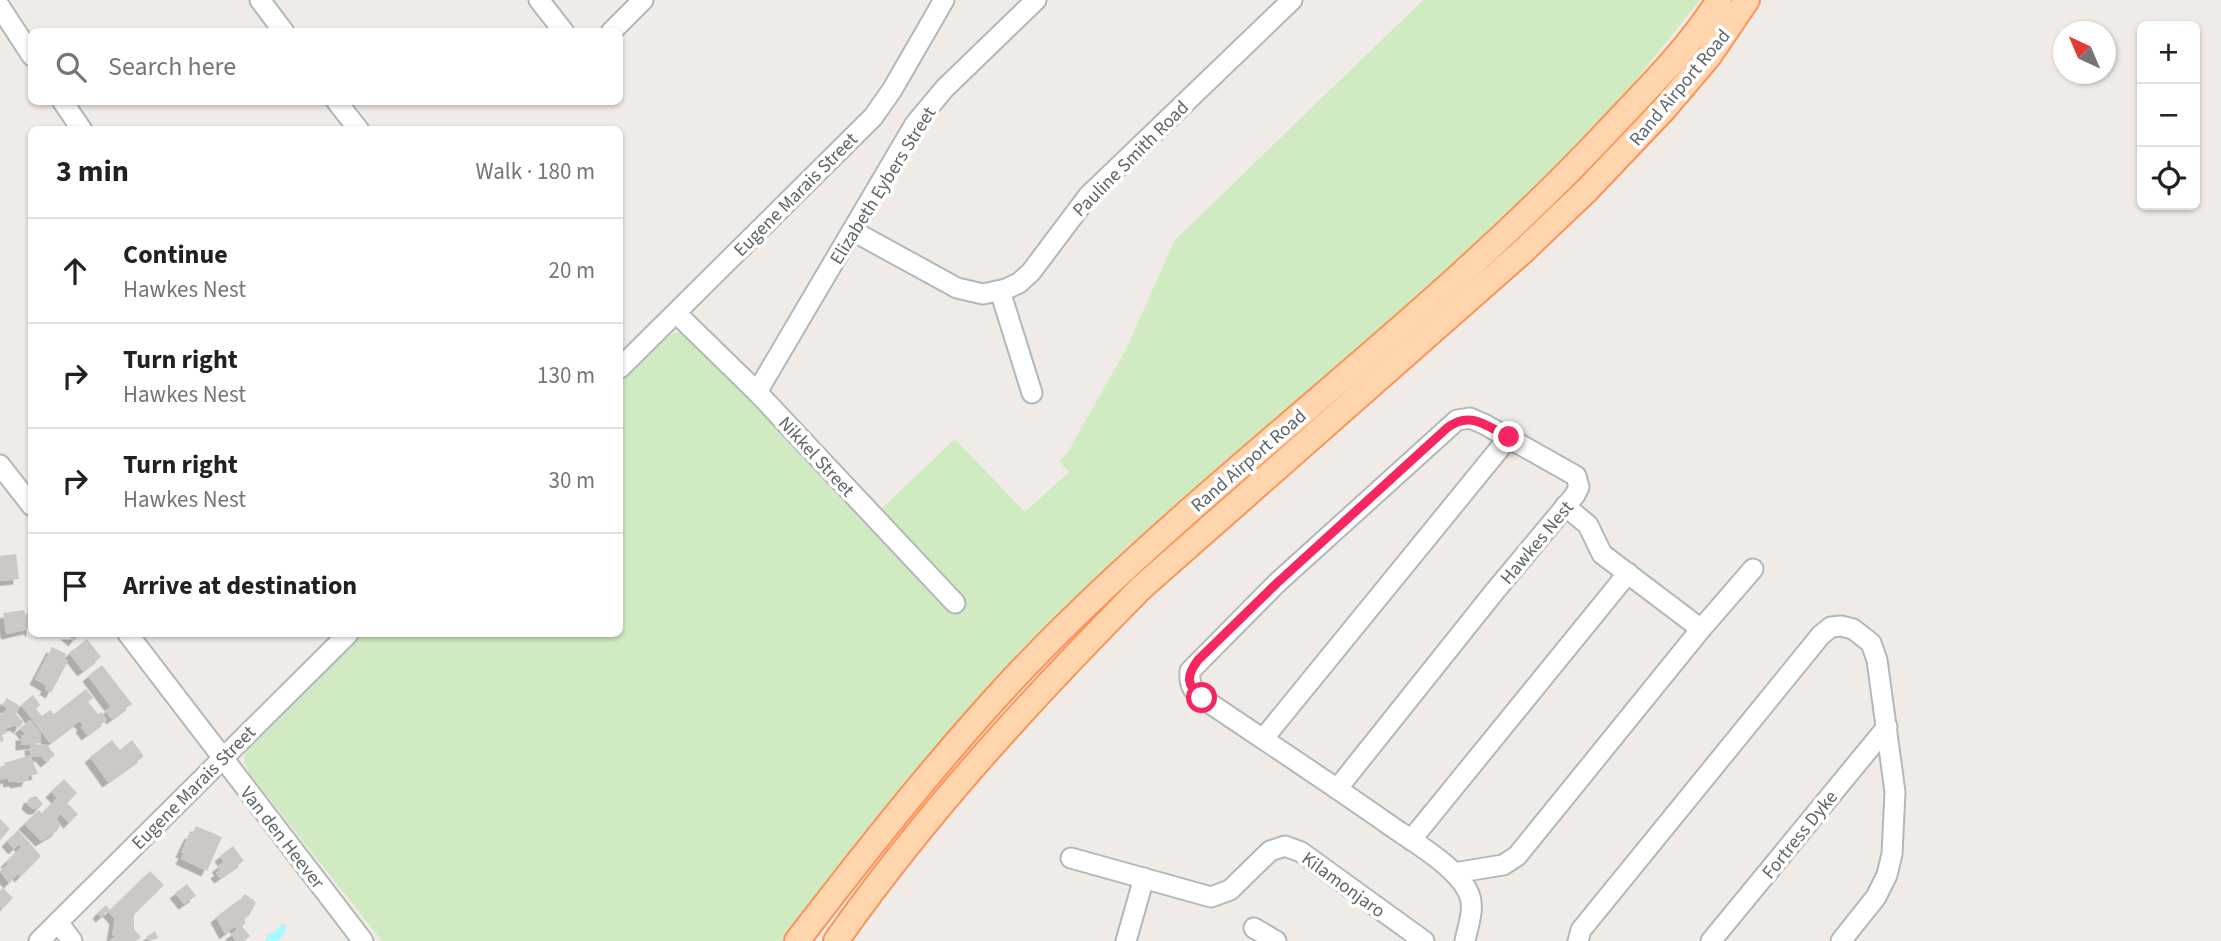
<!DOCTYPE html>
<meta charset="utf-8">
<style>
:root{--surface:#fff;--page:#f6f6f6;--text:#202124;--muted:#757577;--line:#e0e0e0}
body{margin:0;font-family:"Source Sans 3",sans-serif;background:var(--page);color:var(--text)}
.controls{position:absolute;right:21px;top:21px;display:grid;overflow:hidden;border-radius:10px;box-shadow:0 2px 5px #0004}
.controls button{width:63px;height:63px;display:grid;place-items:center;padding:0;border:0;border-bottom:2px solid var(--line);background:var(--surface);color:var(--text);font:35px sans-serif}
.compass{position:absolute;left:2053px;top:21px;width:63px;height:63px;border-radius:50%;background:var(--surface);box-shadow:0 2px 5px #0004;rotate:316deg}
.stop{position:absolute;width:21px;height:21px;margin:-16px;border:5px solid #f72660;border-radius:50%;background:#fff}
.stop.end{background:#f72660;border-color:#fff;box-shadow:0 2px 7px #0008}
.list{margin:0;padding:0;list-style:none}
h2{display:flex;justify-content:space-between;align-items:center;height:91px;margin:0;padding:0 28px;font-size:30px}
h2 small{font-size:23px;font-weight:400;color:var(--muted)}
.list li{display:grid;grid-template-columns:46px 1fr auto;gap:21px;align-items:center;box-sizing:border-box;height:105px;padding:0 28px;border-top:2px solid var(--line)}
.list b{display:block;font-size:26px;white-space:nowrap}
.list p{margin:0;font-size:23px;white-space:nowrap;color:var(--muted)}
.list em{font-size:23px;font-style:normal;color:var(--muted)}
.icon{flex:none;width:38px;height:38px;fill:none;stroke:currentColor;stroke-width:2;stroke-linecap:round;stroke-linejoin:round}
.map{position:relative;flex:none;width:2221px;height:941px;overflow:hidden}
.search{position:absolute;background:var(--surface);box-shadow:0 2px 5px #0004;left:28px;top:28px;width:595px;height:77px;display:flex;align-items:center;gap:18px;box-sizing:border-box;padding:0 24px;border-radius:10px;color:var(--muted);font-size:26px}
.panel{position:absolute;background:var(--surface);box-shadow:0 2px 5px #0004;left:28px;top:126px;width:595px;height:511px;border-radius:10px}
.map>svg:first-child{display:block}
</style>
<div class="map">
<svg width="2221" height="941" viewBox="0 0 2221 941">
<defs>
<filter id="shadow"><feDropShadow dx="-5.5" dy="5.5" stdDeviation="0" flood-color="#0004"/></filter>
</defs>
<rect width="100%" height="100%" fill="#f1ebe7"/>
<!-- green -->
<polygon fill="#d0eac1" points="1423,0 1700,0 1625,94 1557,170 1461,258 1127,547 1018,653 937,745 837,871 786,941 382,941 249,773 244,762 245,749 363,634 620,634 620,383 666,338 674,333 684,333 701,348 866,523 955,439 1025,512 1069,472 1059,461 1067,454 1126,349 1175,240"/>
<!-- water -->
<polygon fill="#a9f8ff" points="281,924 285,924 286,932 278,941 265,941 268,934 276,931"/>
<!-- building -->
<g fill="#cec8c5" filter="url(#shadow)">
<polygon points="16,554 19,579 0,581 0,556"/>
<polygon points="32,609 32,632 29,629 7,634 6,632 3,613 24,610 25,615"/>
<polygon points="66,634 77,634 79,635 74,641"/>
<polygon points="87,639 101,657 83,671 69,653"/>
<polygon points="52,647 66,654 64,659 68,661 51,693 45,689 47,686 35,679"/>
<polygon points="102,665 132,704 112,719 105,711 111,707 88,676"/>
<polygon points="86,689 93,698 88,702 98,714 101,712 107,720 87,735 81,727 83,725 79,721 50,743 21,705 33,695 40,705 36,709 42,716 50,710 54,714"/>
<polygon points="7,698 20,706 16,714 23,722 19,728 15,725 5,729 7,733 2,735 4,741 0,742 0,715 8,709 2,705"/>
<polygon points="30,720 41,734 41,743 21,745 21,735 26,735 20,728"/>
<polygon points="112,740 120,750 132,740 143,755 143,757 108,782 90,757"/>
<polygon points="46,744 55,755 46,762 41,756 31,757 38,774 29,776 27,781 16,783 15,781 9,782 8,778 0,780 0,767 5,765 4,763 31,755 30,745"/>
<polygon points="64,779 77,793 67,803 78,814 69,823 61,814 56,819 61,824 57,831 41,841 24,824 39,810 42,813 57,798 51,792"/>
<polygon points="36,796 43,804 38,809 33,809 27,804 29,798"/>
<polygon points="0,819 10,829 0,840"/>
<polygon points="196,826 222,837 207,871 181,859 184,853 181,852 190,833 192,834"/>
<polygon points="18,830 41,856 20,877 18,874 9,883 0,871 8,864 6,862 21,847 19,844 14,849 7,841"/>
<polygon points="233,846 244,861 220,878 216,873 220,870 217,867 224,862 220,856"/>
<polygon points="150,871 164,885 134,914 134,929 141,937 136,941 109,941 116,936 112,936 115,919 108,911 101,917 98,913 106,905 110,910"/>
<polygon points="187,884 196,896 184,904 175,893"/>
<polygon points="3,888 13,898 2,909 0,906 0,891"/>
<polygon points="245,894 256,902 249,916 243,919 246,923 242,926 250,936 244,941 236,941 231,934 237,930 235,926 225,934 216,917 237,901 238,902"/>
<polygon points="155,931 158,938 149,941 146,937"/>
</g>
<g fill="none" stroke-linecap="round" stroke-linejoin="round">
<!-- minor casing -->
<g stroke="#b2b8ba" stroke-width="23">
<g id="minor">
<polyline points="260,0 284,32"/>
<polyline points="539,0 564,32"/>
<polyline points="0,7 32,56"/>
<polyline points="611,32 643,0"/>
<polyline points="63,102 82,130"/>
<polyline points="337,102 359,130"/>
<polyline points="853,231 957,288 983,294 1006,289 1019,283 1031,272 1089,195 1292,0"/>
<polyline points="1000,291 1032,393"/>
<polyline points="676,313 757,392 955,603"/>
<polyline points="620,368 873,117 892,90 944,0"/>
<polyline points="757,392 915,124 945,88 1036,0"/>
<polyline points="0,465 32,506"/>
<polyline points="1565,506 1588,525 1602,554 1701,629"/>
<polyline points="128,634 363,941"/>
<polyline points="1263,739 1509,437"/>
<path d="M 1337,789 L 1495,591 L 1575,495 L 1579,487 L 1576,476 L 1484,424 L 1470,418 L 1457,420 L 1277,583 L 1190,671 C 1189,684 1192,690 1202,698 C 1264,740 1327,781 1388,824 C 1412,841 1458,867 1469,894 C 1475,908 1468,926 1465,941"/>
<polyline points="1411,840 1628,573"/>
<polyline points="1071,858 1211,897 1230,890 1270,851 1285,846 1301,852 1424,941"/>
<polyline points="1454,873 1503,865 1517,856 1701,629 1753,569"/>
<polyline points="58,922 72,941"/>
<polyline points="1254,928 1276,941"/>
<polyline points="39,941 348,634"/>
<polyline points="1126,941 1144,878"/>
<polyline points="1578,941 1581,930 1821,635 1831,627 1841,626 1853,629 1871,643 1877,660 1895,792 1892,854 1887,875 1876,897 1841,941"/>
<polyline points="1711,941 1887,727"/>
</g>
</g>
<!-- major casing -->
<g stroke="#fd9254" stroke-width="28">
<g id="major">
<path d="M 797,941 C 863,855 930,770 1003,690 C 1058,630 1119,573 1180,519 C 1322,393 1472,275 1603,136 C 1643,93 1687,51 1719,0"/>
<path d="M 836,941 C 926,813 1032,698 1142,587 L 1521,253 L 1587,190 L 1665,108 L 1709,56 L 1747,0"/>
</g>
</g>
<!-- minor -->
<use href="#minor" stroke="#fff" stroke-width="19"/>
<!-- major -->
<use href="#major" stroke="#ffd5ae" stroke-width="24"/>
</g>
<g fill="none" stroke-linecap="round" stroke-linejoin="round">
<!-- route -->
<path stroke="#f72660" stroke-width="9" d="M 1202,698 C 1186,685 1186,676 1198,660 L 1277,583 L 1447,428 C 1470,410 1486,426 1509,437"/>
</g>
<g text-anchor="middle" stroke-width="7" stroke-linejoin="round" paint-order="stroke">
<!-- street labels -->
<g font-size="19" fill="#5e6668" stroke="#fff">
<text transform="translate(1679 87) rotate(-50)" y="7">Rand Airport Road</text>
<text transform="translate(1130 158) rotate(-45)" y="7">Pauline Smith Road</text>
<text transform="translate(882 185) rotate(-58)" y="7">Elizabeth Eybers Street</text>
<text transform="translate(795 194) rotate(-45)" y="7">Eugene Marais Street</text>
<text transform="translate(817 456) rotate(47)" y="7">Nikkel Street</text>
<text transform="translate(1248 460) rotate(-41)" y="7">Rand Airport Road</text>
<text transform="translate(1536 542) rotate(-50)" y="7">Hawkes Nest</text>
<text transform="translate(193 787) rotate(-45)" y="7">Eugene Marais Street</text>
<text transform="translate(1799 834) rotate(-51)" y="7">Fortress Dyke</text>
<text transform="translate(283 837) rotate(52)" y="7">Van den Heever</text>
<text transform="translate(1344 884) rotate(36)" y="7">Kilamonjaro</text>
</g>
</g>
</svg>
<div class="controls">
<button>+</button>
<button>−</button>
<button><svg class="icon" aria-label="locate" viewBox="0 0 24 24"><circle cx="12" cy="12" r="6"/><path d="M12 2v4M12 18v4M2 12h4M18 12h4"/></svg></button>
</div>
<svg class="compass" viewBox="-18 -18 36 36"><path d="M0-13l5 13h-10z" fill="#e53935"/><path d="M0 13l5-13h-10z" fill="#757577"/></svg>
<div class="stop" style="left:1202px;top:698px"></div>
<div class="stop end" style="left:1509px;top:437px"></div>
<div class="search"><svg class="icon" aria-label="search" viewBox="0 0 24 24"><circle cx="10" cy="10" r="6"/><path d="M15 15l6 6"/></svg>Search here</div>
<section class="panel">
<h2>3 min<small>Walk · 180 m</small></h2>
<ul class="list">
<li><svg class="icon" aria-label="ahead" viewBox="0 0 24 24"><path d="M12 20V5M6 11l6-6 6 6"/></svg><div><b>Continue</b><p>Hawkes Nest</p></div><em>20 m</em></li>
<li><svg class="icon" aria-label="right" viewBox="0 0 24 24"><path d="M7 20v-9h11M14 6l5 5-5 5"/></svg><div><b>Turn right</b><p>Hawkes Nest</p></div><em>130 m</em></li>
<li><svg class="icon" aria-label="right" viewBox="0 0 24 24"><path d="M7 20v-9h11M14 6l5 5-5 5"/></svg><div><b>Turn right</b><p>Hawkes Nest</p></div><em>30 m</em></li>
<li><svg class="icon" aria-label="arrive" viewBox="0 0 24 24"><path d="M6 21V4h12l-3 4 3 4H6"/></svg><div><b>Arrive at destination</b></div></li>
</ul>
</section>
</div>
